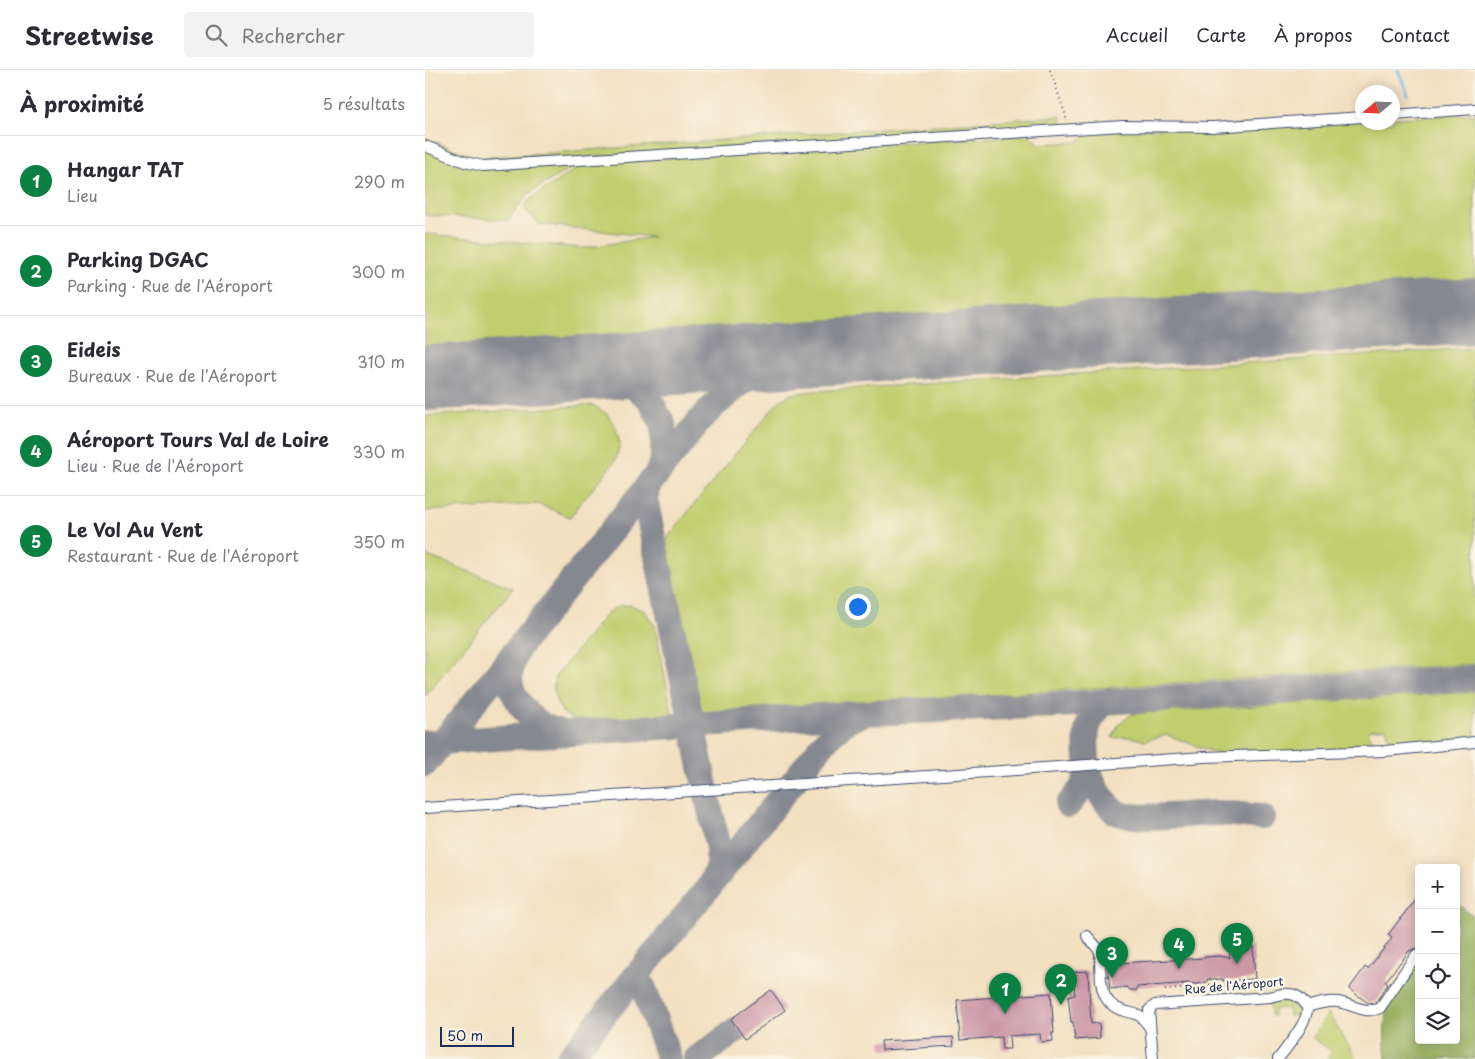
<!DOCTYPE html>
<html lang="fr">
<meta charset="utf-8">
<style>
:root{--surface:#fff;--page:#f2f2f3;--text:#2b2b33;--muted:#7c7c81;--line:#e1e1e2;--accent:#0b8043}
body{margin:0;font-family:"Playpen Sans",sans-serif;background:var(--page);color:var(--text)}
.controls{position:absolute;right:15px;bottom:15px;display:grid;overflow:hidden;border-radius:5px;box-shadow:0 2px 12px #0003}
.controls button{width:45px;height:45px;display:grid;place-items:center;padding:0;border:0;border-bottom:1px solid var(--line);background:var(--surface);color:var(--text);font:25px sans-serif}
.compass{position:absolute;left:930px;top:15px;width:45px;height:45px;border-radius:50%;background:var(--surface);box-shadow:0 2px 12px #0003;rotate:251deg}
.scale{position:absolute;left:15px;bottom:12px;width:74px;box-sizing:border-box;padding-left:5px;border:2px solid #1b2f5e;border-top:0;font-size:14px;line-height:18px;white-space:nowrap;color:#1b2f5e;-webkit-text-stroke:4px #fcf5e5;paint-order:stroke}
.you{position:absolute;left:432px;top:536px;width:18px;height:18px;margin:-12px;border:4px solid #fff;border-radius:50%;background:#1a73e8;box-shadow:0 0 0 8px #1a73e833}
.badge{display:grid;place-items:center;width:32px;height:32px;border-radius:50%;background:var(--accent);color:#fff;font-size:16px;font-weight:700}
.pin{position:absolute;translate:-50% -41px;filter:drop-shadow(0 1px 2px #0008)}
.pin::after{content:'';position:absolute;top:26px;width:18px;height:15px;background:inherit;clip-path:polygon(0 0,100% 0,50% 100%)}
.list{margin:0;padding:0;list-style:none}
h2{display:flex;justify-content:space-between;align-items:center;height:65px;margin:0;padding:0 20px;font-size:21px}
h2 small{font-size:16px;font-weight:400;color:var(--muted)}
.list li{display:grid;grid-template-columns:32px 1fr auto;gap:15px;align-items:center;box-sizing:border-box;height:90px;padding:0 20px;border-top:1px solid var(--line)}
.list b{display:block;font-size:19px;white-space:nowrap}
.list p{margin:0;font-size:16px;white-space:nowrap;color:var(--muted)}
.list em{font-size:16px;font-style:normal;color:var(--muted)}
.icon{flex:none;width:28px;height:28px;fill:none;stroke:currentColor;stroke-width:2;stroke-linecap:round;stroke-linejoin:round}
.map{position:relative;flex:none;width:1050px;height:989px;overflow:hidden}
header{display:flex;align-items:center;gap:30px;box-sizing:border-box;height:70px;padding:0 25px;background:var(--surface);border-bottom:1px solid var(--line)}
header strong{font-size:24px}
nav{display:flex;gap:28px;margin-inline-start:auto;font-size:18px}
.search{width:350px;height:45px;background:var(--page);display:flex;align-items:center;gap:12px;box-sizing:border-box;padding:0 18px;border-radius:5px;color:var(--muted);font-size:19px}
main{display:flex}
aside{flex:1;background:var(--surface)}
.map>svg:first-child{display:block}
</style>
<header>
<strong>Streetwise</strong>
<div class="search"><svg class="icon" aria-label="search" viewBox="0 0 24 24"><circle cx="10" cy="10" r="6"/><path d="M15 15l6 6"/></svg>Rechercher</div>
<nav><a>Accueil</a><a>Carte</a><a>À propos</a><a>Contact</a></nav>
</header>
<main>
<aside>
<h2>À proximité<small>5 résultats</small></h2>
<ul class="list">
<li><span class="badge">1</span><div><b>Hangar TAT</b><p>Lieu</p></div><em>290 m</em></li>
<li><span class="badge">2</span><div><b>Parking DGAC</b><p>Parking · Rue de l'Aéroport</p></div><em>300 m</em></li>
<li><span class="badge">3</span><div><b>Eideis</b><p>Bureaux · Rue de l'Aéroport</p></div><em>310 m</em></li>
<li><span class="badge">4</span><div><b>Aéroport Tours Val de Loire</b><p>Lieu · Rue de l'Aéroport</p></div><em>330 m</em></li>
<li><span class="badge">5</span><div><b>Le Vol Au Vent</b><p>Restaurant · Rue de l'Aéroport</p></div><em>350 m</em></li>
</ul>
</aside>
<div class="map">
<svg width="1050" height="989" viewBox="0 0 1050 989">
<rect width="100%" height="100%" fill="#fcf5e5"/>
<filter id="ink" filterUnits="userSpaceOnUse"><feTurbulence type="fractalNoise" baseFrequency=".02" numOctaves="2"/><feDisplacementMap in="SourceGraphic" scale="10" xChannelSelector="R" yChannelSelector="G"/><feConvolveMatrix kernelMatrix="1 2 1 2 8 2 1 2 1" color-interpolation-filters="sRGB"/></filter>
<filter id="wash" filterUnits="userSpaceOnUse"><feTurbulence type="fractalNoise" baseFrequency=".0096" numOctaves="4" result="noise"/><feDisplacementMap in="SourceGraphic" scale="20" xChannelSelector="R" yChannelSelector="G"/><feGaussianBlur stdDeviation="1.12" result="paint"/><feColorMatrix in="noise" values="0 0 0 0 0 0 0 0 0 0 0 0 0 0 0 0 0 1.4 0 .05"/><feComposite in="paint" operator="in"/></filter>
<g filter="url(#wash)">
<rect width="100%" height="100%" fill="#f2e0c1"/>
<!-- green -->
<g fill="#c1ce70" stroke="#6e7e67">
<polygon points="1050,44 1050,210 0,279 0,164 159,178 228,167 114,154 99,138 104,130 155,96 181,91 604,65 615,74 653,72 662,61 937,50 938,52 968,52 968,48"/>
<polygon points="636,46 637,53 634,57 63,93 42,90 0,74 0,68 52,88"/>
<polygon points="0,80 36,95 152,94 103,124 83,150 0,145"/>
<polygon points="1050,278 1050,594 549,626 274,648 270,643 239,483 240,474 245,464 353,332 366,324 389,321"/>
<polygon points="168,335 182,344 191,358 195,374 190,391 145,447 113,434 0,441 0,346"/>
<polygon points="0,485 88,518 0,626"/>
<polygon points="206,535 220,541 230,556 248,648 158,656 138,643 132,633 128,617 130,607 183,542 194,536"/>
<polygon points="1050,622 1050,673 968,678 961,658 943,660 950,678 807,689 742,665 719,671 706,667 687,668 694,654 707,644"/>
<path d="M 859,931 C 867,932 873,936 874,945 L 864,946 L 863,938 L 849,939 L 849,946 L 846,946 L 845,932 Z"/>
<polygon points="903,943 932,989 902,989 907,981 887,968"/>
</g>
<!-- forest -->
<path fill="#98b162" stroke="#5a7060" d="M 1031,833 L 1050,847 L 1050,989 L 961,989 C 959,970 958,944 966,926 C 973,911 985,896 994,882 L 994,970 L 1031,970 Z"/>
<g fill="none" stroke-linecap="round" stroke-linejoin="round">
<!-- stream -->
<polyline stroke="#6bbae6" stroke-width="3" points="973,0 983,25"/>
<!-- taxiway -->
<g stroke="#868890" stroke-width="26">
<polyline points="151,298 201,311 224,328 238,354 238,388 233,402"/>
<polyline points="223,415 220,429 293,778 294,793 287,811"/>
<path d="M 92,581 C 88,590 85,598 85,608 C 85,624 101,645 115,654 C 121,658 130,660 137,663"/>
<path d="M 682,631 C 660,649 660,662 662,688 C 664,706 670,719 682,733 C 684,735 686,739 689,741 C 707,753 768,743 791,743 C 806,743 822,746 837,747"/>
<polyline points="0,673 441,643 632,635 1050,608"/>
<polyline points="0,694 276,349 290,335 328,303 362,284"/>
<polyline points="643,735 657,718 664,701"/>
<polyline points="206,912 214,912 218,916 244,989"/>
<polyline points="143,989 283,818 407,663 422,651 436,645"/>
<polyline points="271,989 313,959"/>
</g>
<!-- runway -->
<polyline stroke="#868890" stroke-width="66" points="0,308 1050,241"/>
</g>
<g id="blocks">
<!-- building -->
<g fill="#cb97a7">
<polygon points="994,824 994,876 992,878 988,879 985,881 984,881 960,912 963,914 951,932 943,933 924,919 940,897 943,899 967,868 963,865"/>
<polygon points="828,877 830,909 798,911 798,909 782,909 782,912 771,914 765,913 712,917 712,920 705,920 702,917 685,919 682,892 687,889 694,889 694,893 780,888 780,887 795,886 805,888 804,879"/>
<polygon points="663,901 666,954 674,953 675,968 650,970 648,952 646,952 643,926 650,925 648,902"/>
<polygon points="346,920 360,940 320,969 306,949"/>
<polygon points="626,923 629,963 627,963 628,971 616,972 615,964 584,966 585,979 577,979 576,967 535,970 532,930"/>
<polygon points="528,967 529,976 457,980 456,971"/>
</g>
</g>
</g>
<g filter="url(#ink)">
<use href="#blocks" fill-opacity="0" stroke="#3b4a6d" stroke-width="1"/>
<g fill="none" stroke-linecap="round" stroke-linejoin="round">
<!-- minor casing -->
<g stroke="#3b4a6d" stroke-width="12">
<g id="minor">
<polyline points="968,45 1050,39"/>
<polyline points="0,76 40,92 58,96 698,56 788,57 938,47"/>
<polyline points="0,738 518,705 779,687 960,681 1050,672"/>
<path d="M 662,866 L 675,881 C 676,902 671,931 696,940 C 714,946 713,941 725,958"/>
<path d="M 882,937 C 892,934 902,931 913,932 C 927,934 941,945 955,938 L 991,885"/>
<path d="M 728,989 L 724,940 L 730,935 L 845,927 C 856,924 865,921 875,928 C 878,931 881,934 882,938 C 884,950 861,979 853,989"/>
</g>
</g>
<!-- path -->
<g stroke="#3b4a6d" stroke-width="2" stroke-dasharray="1 4" stroke-linecap="butt">
<polyline points="625,0 641,46 641,50"/>
<polyline points="785,909 785,916"/>
<polyline points="791,909 791,916"/>
<polyline points="757,914 758,919"/>
<polyline points="740,920 828,913"/>
</g>
<!-- minor -->
<use href="#minor" stroke="#fff" stroke-width="10"/>
</g>
</g>
<g text-anchor="middle" stroke-width="5" stroke-linejoin="round" paint-order="stroke">
<!-- street labels -->
<g font-size="12" fill="#1b2f5e" stroke="#fcf5e5">
<text transform="translate(809 916) rotate(-5)" y="4">Rue de l'Aéroport</text>
</g>
</g>
</svg>
<div class="controls">
<button>+</button>
<button>−</button>
<button><svg class="icon" aria-label="locate" viewBox="0 0 24 24"><circle cx="12" cy="12" r="6"/><path d="M12 2v4M12 18v4M2 12h4M18 12h4"/></svg></button>
<button><svg class="icon" aria-label="layers" viewBox="0 0 24 24"><path d="M12 4l9 5-9 5-9-5zM3 14l9 5 9-5"/></svg></button>
</div>
<svg class="compass" viewBox="-18 -18 36 36"><path d="M0-13l5 13h-10z" fill="#e53935"/><path d="M0 13l5-13h-10z" fill="#7c7c81"/></svg>
<div class="scale">50 m</div>
<div class="you"></div>
<div class="pin badge" style="left:580px;top:944px">1</div>
<div class="pin badge" style="left:636px;top:935px">2</div>
<div class="pin badge" style="left:687px;top:908px">3</div>
<div class="pin badge" style="left:754px;top:899px">4</div>
<div class="pin badge" style="left:812px;top:894px">5</div>
</div>
</main>
